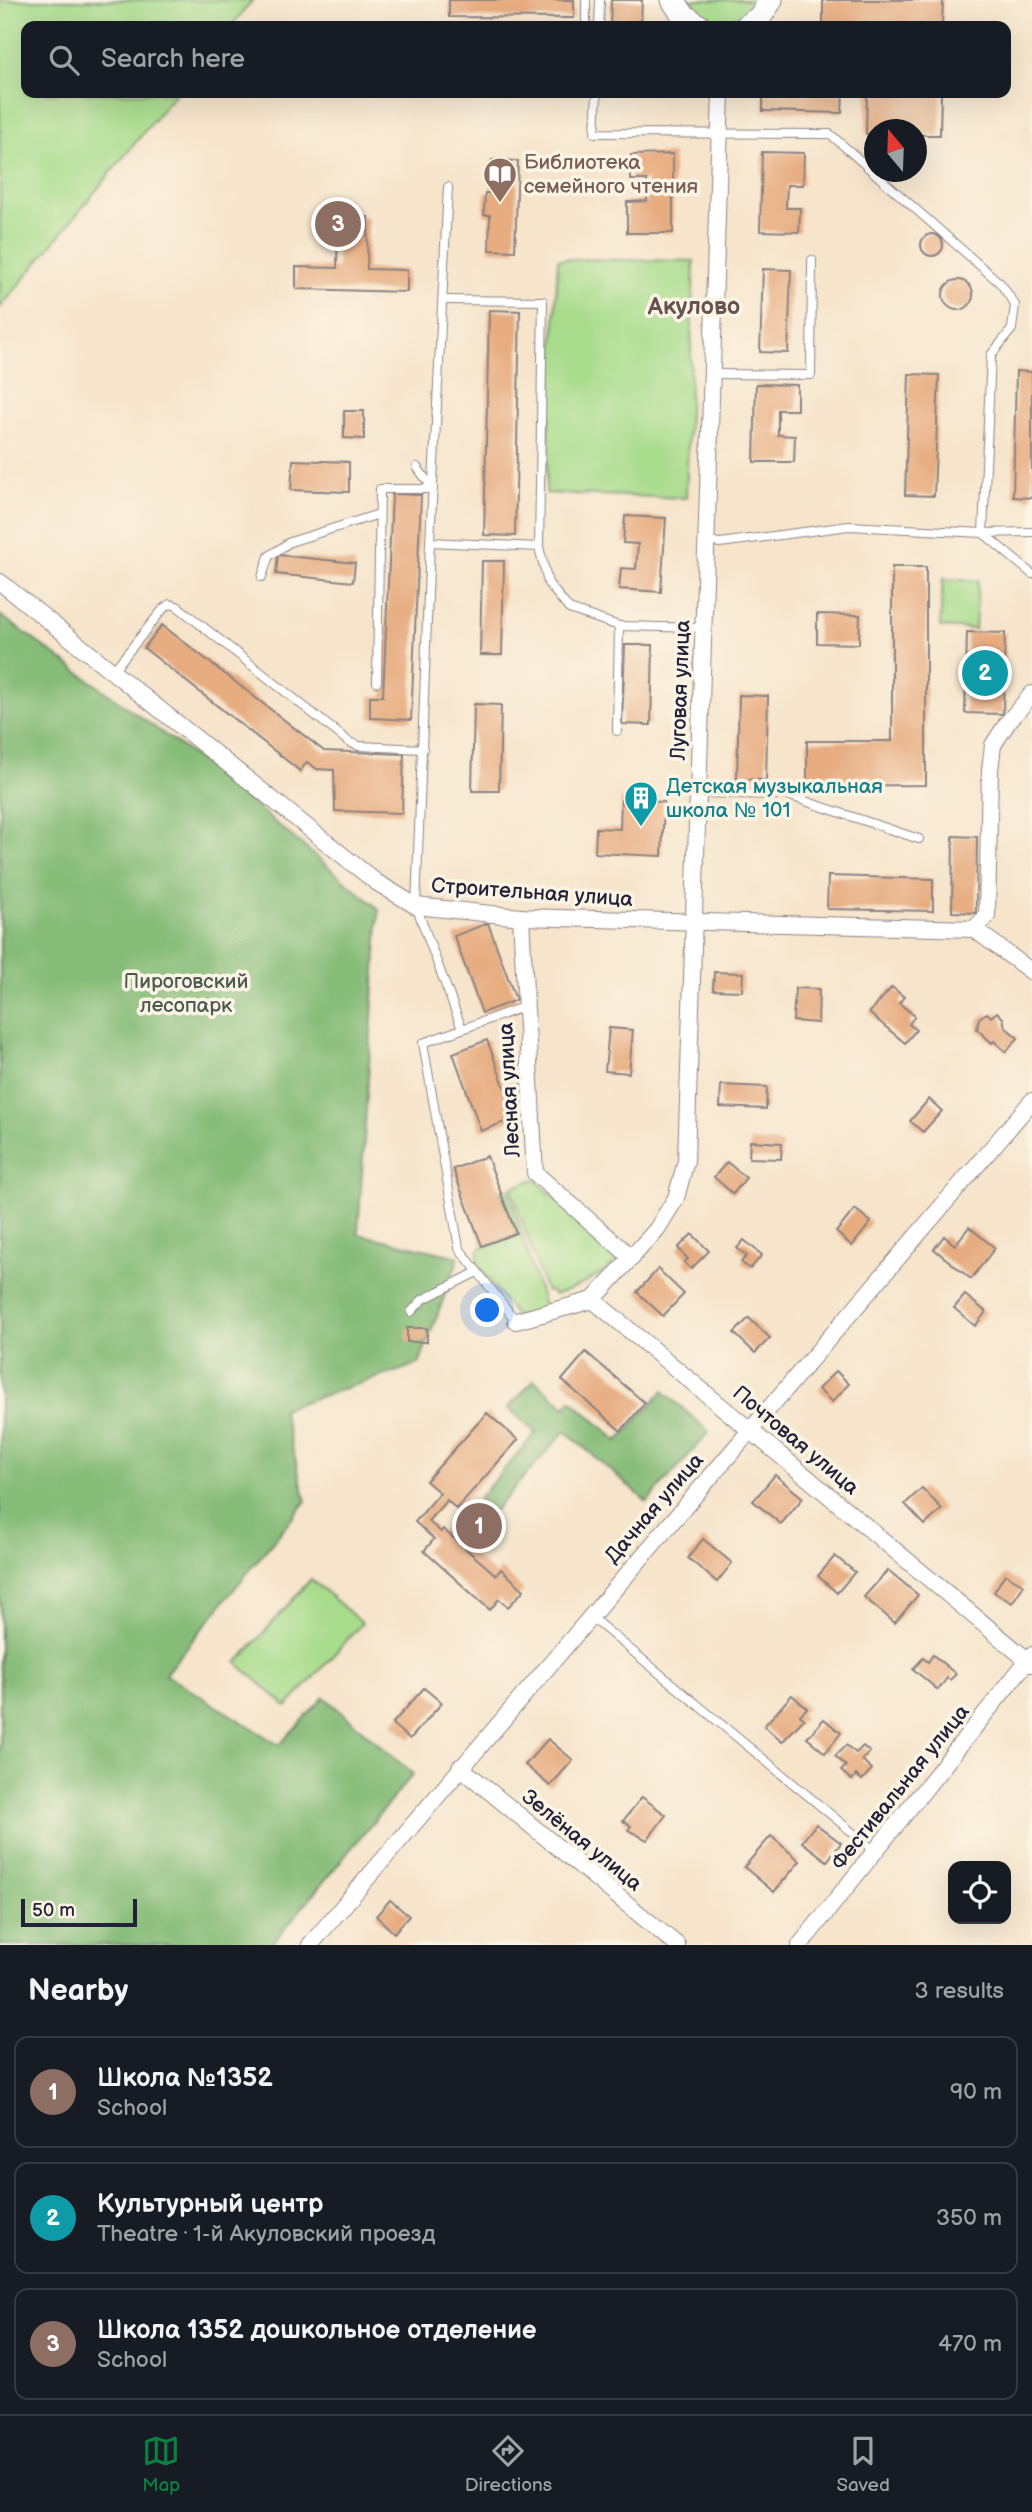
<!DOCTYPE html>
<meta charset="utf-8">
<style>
:root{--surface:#171b24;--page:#20242c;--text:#f1f3f6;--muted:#9ea1a6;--line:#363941;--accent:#0b8043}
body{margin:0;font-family:"Balsamiq Sans",sans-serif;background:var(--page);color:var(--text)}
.controls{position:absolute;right:21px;bottom:21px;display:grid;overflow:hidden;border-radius:14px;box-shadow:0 7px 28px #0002}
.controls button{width:63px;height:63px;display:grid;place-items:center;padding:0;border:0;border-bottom:2px solid var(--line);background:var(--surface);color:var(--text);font:35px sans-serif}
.compass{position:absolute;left:864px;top:119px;width:63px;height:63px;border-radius:50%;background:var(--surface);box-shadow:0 7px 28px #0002;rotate:341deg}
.scale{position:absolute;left:21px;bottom:18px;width:116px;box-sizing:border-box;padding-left:7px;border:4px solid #22223b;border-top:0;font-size:19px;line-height:24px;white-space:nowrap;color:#22223b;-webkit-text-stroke:5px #fcf5e5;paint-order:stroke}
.you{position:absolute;left:488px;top:1311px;width:24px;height:24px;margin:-18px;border:5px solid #fff;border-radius:50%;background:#1a73e8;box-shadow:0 0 0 10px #1a73e833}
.badge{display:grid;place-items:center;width:46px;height:46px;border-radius:50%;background:var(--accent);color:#fff;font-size:23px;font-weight:700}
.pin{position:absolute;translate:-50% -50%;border:4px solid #fff;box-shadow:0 2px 7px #0006}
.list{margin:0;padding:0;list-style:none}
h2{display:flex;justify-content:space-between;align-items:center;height:91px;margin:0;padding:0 28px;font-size:30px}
h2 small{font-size:23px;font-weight:400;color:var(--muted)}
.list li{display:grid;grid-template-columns:46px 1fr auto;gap:21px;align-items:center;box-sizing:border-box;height:112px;margin:0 14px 14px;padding:0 14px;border:2px solid var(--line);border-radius:14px}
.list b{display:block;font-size:26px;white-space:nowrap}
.list p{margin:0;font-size:23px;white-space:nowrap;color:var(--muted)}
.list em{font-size:23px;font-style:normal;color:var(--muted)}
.icon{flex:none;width:38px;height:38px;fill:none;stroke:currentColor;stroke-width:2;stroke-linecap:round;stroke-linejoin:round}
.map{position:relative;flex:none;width:1032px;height:1945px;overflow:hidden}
.search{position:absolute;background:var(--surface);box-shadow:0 7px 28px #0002;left:21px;right:21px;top:21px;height:77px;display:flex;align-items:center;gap:18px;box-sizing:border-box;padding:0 24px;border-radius:14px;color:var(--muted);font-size:26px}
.sheet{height:469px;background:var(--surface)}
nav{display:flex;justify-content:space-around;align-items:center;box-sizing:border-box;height:98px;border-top:2px solid var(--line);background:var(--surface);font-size:19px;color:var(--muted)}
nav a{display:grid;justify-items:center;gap:4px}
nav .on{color:var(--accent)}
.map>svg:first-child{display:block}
</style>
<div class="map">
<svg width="1032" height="1945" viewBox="0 0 1032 1945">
<rect width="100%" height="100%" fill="#fcf5e5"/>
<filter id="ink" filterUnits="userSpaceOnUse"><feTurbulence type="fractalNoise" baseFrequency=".0143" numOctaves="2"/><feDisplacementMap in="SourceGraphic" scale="14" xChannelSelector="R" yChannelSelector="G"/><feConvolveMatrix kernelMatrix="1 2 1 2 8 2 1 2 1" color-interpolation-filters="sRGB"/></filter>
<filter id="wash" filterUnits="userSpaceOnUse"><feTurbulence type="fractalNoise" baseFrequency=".00686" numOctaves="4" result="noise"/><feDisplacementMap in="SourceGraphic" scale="28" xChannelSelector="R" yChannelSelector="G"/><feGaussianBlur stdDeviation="1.57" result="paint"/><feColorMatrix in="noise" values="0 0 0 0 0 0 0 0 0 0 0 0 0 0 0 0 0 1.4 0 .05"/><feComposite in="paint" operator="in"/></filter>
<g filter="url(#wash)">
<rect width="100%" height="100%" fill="#f6e4cb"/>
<!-- green -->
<g fill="#a8dc8c" stroke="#657f64" stroke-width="2">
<polygon points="0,0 253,0 231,26 26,26 26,93 176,93 0,308"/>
<path d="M 687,0 L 759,0 C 739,25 706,27 687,0 Z"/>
<polygon points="558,259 694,261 686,498 546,493"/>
<polygon points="943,579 978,581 975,629 940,627"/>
<path d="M 535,1179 L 592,1234 L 608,1244 L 617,1255 L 616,1263 C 596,1278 578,1288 554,1295 L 551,1291 L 546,1292 L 511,1188 Z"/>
<polygon points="508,1189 545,1309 516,1317 477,1263 479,1249 517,1234 501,1191"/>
<polygon points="311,1579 362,1623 287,1707 237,1663"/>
</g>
<!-- forest -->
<g fill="#86bc78" stroke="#546f5a" stroke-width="2">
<polygon points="0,615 201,761 379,909 358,1234 459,1257 419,1364 282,1409 306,1501 165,1674 279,1745 324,1697 413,1774 271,1945 0,1945"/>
<polygon points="534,1380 565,1407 571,1400 618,1441 663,1391 709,1432 647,1502 565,1431 493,1512 478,1499 536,1433 508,1408"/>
</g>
<g id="blocks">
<!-- building -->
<g fill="#e7ac80">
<polygon points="449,0 574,0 574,18 449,17"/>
<polygon points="611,0 642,0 641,26 610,26"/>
<polygon points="823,0 943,0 942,26 823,26"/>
<polygon points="763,93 843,93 842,113 763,111"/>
<polygon points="867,93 941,93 940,135 916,135 916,130 874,130 874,134 866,134"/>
<polygon points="762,152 804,153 803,185 787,185 786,208 800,208 799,232 760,231"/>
<polygon points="673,154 673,233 627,233 627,202 647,201 647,180 631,180 631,155"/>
<polygon points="492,160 518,161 515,251 489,250 490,215 484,215 485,193 491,193"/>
<polygon points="338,216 368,217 367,269 407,270 407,292 296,289 296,267 337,268"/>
<circle cx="932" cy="245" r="11"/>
<polygon points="763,269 791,270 788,353 760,352"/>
<circle cx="958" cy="295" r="15"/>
<polygon points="489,310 520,311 515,536 484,535"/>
<polygon points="1016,371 1032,372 1032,498 1013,497"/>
<polygon points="909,374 939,375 934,496 905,495"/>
<polygon points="756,384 797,385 797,410 778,410 778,435 795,436 794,462 754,462"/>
<polygon points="344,411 364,411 364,439 344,438"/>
<polygon points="293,460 349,462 349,492 291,490"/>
<polygon points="392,494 421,495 411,720 370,718 370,696 383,696"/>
<polygon points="625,516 666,518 661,592 619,589 621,568 636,569 638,544 623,543"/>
<polygon points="278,555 355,563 353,582 276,574"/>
<polygon points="482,561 504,561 502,655 480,655"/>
<polygon points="892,567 926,567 926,785 807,786 807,741 892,741"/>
<polygon points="817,614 860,615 859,644 817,643"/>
<polygon points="162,625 324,751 404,754 402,813 335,811 334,770 317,769 307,762 300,771 144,648"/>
<polygon points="967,632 1005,633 1003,714 965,713"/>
<polygon points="625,645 653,645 651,725 622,724"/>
<polygon points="739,695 768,696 766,780 737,779"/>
<polygon points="474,704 501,705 499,791 472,791"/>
<polygon points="621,800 664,802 662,856 595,853 596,828 620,829"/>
<polygon points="953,836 977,837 976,913 952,912"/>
<polygon points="828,876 933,879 933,911 827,909"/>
<polygon points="488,923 516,1000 482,1013 454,936"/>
<polygon points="714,972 743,973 742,991 713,990"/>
<polygon points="892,987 904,997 899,1003 915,1016 909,1024 916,1030 905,1043 869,1013"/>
<polygon points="795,988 819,989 818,1023 793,1021"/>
<polygon points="997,1012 1003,1018 1005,1027 1018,1038 1006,1052 994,1041 992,1043 977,1029 979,1018 987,1013 991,1017"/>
<polygon points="609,1028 633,1030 629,1073 605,1071"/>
<polygon points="487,1040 516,1118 481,1131 453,1053"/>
<polygon points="721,1085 767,1087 766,1109 720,1107"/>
<polygon points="929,1099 942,1111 923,1132 910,1121"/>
<polygon points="750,1141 782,1143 781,1159 749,1158"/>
<polygon points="487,1156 516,1233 482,1246 453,1169"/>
<polygon points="727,1162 746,1178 733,1194 714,1177"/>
<polygon points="855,1209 871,1222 852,1246 836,1232"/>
<polygon points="969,1227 995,1248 971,1279 934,1249 944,1236 955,1245"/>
<polygon points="692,1234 709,1251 691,1269 684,1262 688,1259 678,1248"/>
<polygon points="744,1240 762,1255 750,1269 741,1262 747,1256 737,1248"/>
<polygon points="658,1269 684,1294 663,1316 637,1292"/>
<polygon points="965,1295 986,1312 975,1326 954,1308"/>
<polygon points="749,1318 770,1338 755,1353 734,1333"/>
<rect x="407" y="1328" width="20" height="14"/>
<polygon points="586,1352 645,1403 621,1431 562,1380"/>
<polygon points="836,1371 849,1384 832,1402 818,1389"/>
<polygon points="487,1413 518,1440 456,1509 447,1500 428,1521 441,1532 443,1529 496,1575 501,1569 524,1590 508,1607 499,1599 490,1610 424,1551 434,1539 415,1522 440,1493 426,1481"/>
<polygon points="775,1475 803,1498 781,1524 753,1501"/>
<polygon points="922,1488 942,1509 925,1525 905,1504"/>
<polygon points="703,1539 732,1563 717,1582 688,1558"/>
<polygon points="835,1556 855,1572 837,1593 818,1576"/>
<polygon points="888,1570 918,1595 895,1623 864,1597"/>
<polygon points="1005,1574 1024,1585 1012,1603 994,1592"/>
<polygon points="933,1655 956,1674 950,1680 947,1678 938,1690 913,1669 923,1658 928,1662"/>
<polygon points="424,1688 442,1703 410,1739 392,1724"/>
<polygon points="792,1695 807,1708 800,1715 804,1719 782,1742 764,1726"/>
<polygon points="824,1719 841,1733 825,1753 807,1738"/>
<polygon points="548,1739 573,1760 550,1786 525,1765"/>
<polygon points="846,1745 856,1753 863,1746 870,1752 862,1760 872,1769 862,1780 856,1775 852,1780 841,1771 846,1766 835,1756"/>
<polygon points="642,1797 666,1815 647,1840 628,1830 631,1826 623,1821"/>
<polygon points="816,1824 841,1843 827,1861 802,1842"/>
<polygon points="771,1836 800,1861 774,1892 744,1867"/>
<polygon points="390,1900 409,1916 394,1933 376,1916"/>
</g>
</g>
</g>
<g filter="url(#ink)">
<use href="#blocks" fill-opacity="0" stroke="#8c8383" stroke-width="2"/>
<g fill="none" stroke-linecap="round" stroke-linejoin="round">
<!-- lane casing -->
<g stroke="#8c8383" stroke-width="10">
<g id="lane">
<polyline points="586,0 586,26"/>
<polyline points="599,26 600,0"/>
<polyline points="597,93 595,133 830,134 1001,284 1015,305 1012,329 991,355 983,533 1032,532"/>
<polyline points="448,187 430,542 416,906 462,1029 526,1006"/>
<polyline points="711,374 811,375 812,260"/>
<polyline points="417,467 433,489"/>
<polyline points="705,541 720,543 849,526 983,533 1032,574"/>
<polyline points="430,542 539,547 543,301 443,300"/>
<polyline points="539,547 548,583 569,609 619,626"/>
<polyline points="262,577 269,556 290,542 379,514"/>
<polyline points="112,672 164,608 170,604 177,606 349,742 359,746 423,749"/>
<polyline points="377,682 380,489 433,489"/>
<polyline points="617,731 619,626 703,628"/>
<polyline points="698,793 787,795 919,839"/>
<polyline points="462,1029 423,1043 459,1248 516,1321"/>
<polyline points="411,1312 422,1300 477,1272"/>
<polyline points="591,1617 875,1851"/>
</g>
</g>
<!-- street casing -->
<g stroke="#8c8383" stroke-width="18">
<g id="street">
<polyline points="0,582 376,882 416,906 521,917 974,929 1032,972"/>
<polyline points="521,917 535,1173 632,1258"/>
<polyline points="974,929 987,916 990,770 993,745 1008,722 1032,694"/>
<polyline points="593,1300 657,1229 676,1198 686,1161 721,93"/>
<polyline points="593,1300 1032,1664"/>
<polyline points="516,1321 593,1300"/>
<polyline points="460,1767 677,1945"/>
<polyline points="310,1945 1032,1101"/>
<polyline points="800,1945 1032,1655"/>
</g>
</g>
<!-- secondary casing -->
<g stroke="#8c8383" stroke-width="25">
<g id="secondary">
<polyline points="673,0 683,15 699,26"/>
<polyline points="747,26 760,17 771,0"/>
</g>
</g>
<!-- lane -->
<use href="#lane" stroke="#fff" stroke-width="8"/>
<!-- street -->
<use href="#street" stroke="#fff" stroke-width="16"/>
<!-- secondary -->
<use href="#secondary" stroke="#fff" stroke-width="23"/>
</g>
</g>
<!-- icons -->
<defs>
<g id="library-pin" transform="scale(1.75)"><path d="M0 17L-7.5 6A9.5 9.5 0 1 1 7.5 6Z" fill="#8d6e63" stroke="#fcf5e5"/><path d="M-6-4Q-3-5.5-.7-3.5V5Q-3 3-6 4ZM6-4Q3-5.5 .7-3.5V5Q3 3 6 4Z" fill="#fff"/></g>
<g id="building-pin" transform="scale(1.75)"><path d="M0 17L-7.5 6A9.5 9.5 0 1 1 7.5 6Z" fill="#0f9aa8" stroke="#fcf5e5"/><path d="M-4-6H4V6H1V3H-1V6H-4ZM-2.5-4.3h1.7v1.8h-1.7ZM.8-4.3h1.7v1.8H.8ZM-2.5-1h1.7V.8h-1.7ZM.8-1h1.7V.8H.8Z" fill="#fff"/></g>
</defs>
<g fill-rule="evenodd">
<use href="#library-pin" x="500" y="174"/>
<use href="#building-pin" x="641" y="798"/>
</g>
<g text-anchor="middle" stroke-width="7" stroke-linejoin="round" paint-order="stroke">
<!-- education labels -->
<g font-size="21" fill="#785e54" stroke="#fcf5e5" text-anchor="start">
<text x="524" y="169">Библиотека<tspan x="524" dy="24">семейного чтения</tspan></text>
</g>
<!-- street labels -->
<g font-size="21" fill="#22223b" stroke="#fcf5e5">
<text transform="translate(680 690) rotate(-88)" y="7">Луговая улица</text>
<text transform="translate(532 892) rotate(4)" y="7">Строительная улица</text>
<text transform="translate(509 1090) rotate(-93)" y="7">Лесная улица</text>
<text transform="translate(796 1440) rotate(40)" y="7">Почтовая улица</text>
<text transform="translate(654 1508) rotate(-49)" y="7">Дачная улица</text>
<text transform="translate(900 1787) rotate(-51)" y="7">Фестивальная улица</text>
<text transform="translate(582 1840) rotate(39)" y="7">Зелёная улица</text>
</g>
<!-- culture labels -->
<g font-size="21" fill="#0d838f" stroke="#fcf5e5" text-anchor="start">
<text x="666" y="793">Детская музыкальная<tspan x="666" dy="24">школа № 101</tspan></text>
</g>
<!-- park labels -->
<g font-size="21" fill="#4a5a53" stroke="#fcf5e5">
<text x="186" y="988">Пироговский<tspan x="186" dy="24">лесопарк</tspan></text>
</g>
<!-- quarter labels -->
<g font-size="24" font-weight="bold" fill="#675253" stroke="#fcf5e5">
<text x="694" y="314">Акулово</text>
</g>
</g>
</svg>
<div class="controls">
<button><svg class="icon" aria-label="locate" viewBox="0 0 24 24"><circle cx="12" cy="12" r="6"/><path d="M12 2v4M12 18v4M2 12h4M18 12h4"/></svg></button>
</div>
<svg class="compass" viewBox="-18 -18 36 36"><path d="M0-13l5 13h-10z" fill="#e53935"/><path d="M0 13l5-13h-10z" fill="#9ea1a6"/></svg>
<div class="scale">50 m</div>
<div class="you"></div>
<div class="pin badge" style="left:479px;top:1526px;background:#8d6e63">1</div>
<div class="pin badge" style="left:985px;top:673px;background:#0f9aa8">2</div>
<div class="pin badge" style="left:338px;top:224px;background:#8d6e63">3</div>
<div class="search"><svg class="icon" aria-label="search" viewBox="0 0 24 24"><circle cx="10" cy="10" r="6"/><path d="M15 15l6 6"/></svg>Search here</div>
</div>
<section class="sheet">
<h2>Nearby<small>3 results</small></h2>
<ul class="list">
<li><span class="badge" style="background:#8d6e63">1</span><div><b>Школа №1352</b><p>School</p></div><em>90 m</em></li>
<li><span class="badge" style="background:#0f9aa8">2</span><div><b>Культурный центр</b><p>Theatre · 1-й Акуловский проезд</p></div><em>350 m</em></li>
<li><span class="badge" style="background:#8d6e63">3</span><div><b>Школа 1352 дошкольное отделение</b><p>School</p></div><em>470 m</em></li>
</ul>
</section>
<nav>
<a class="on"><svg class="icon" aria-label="map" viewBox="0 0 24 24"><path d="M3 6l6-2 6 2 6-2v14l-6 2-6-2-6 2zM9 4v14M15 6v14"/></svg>Map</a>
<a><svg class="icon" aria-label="directions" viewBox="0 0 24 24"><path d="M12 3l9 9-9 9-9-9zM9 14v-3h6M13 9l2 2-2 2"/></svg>Directions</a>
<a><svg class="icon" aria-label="saved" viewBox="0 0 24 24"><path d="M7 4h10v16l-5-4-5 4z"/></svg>Saved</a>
</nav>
